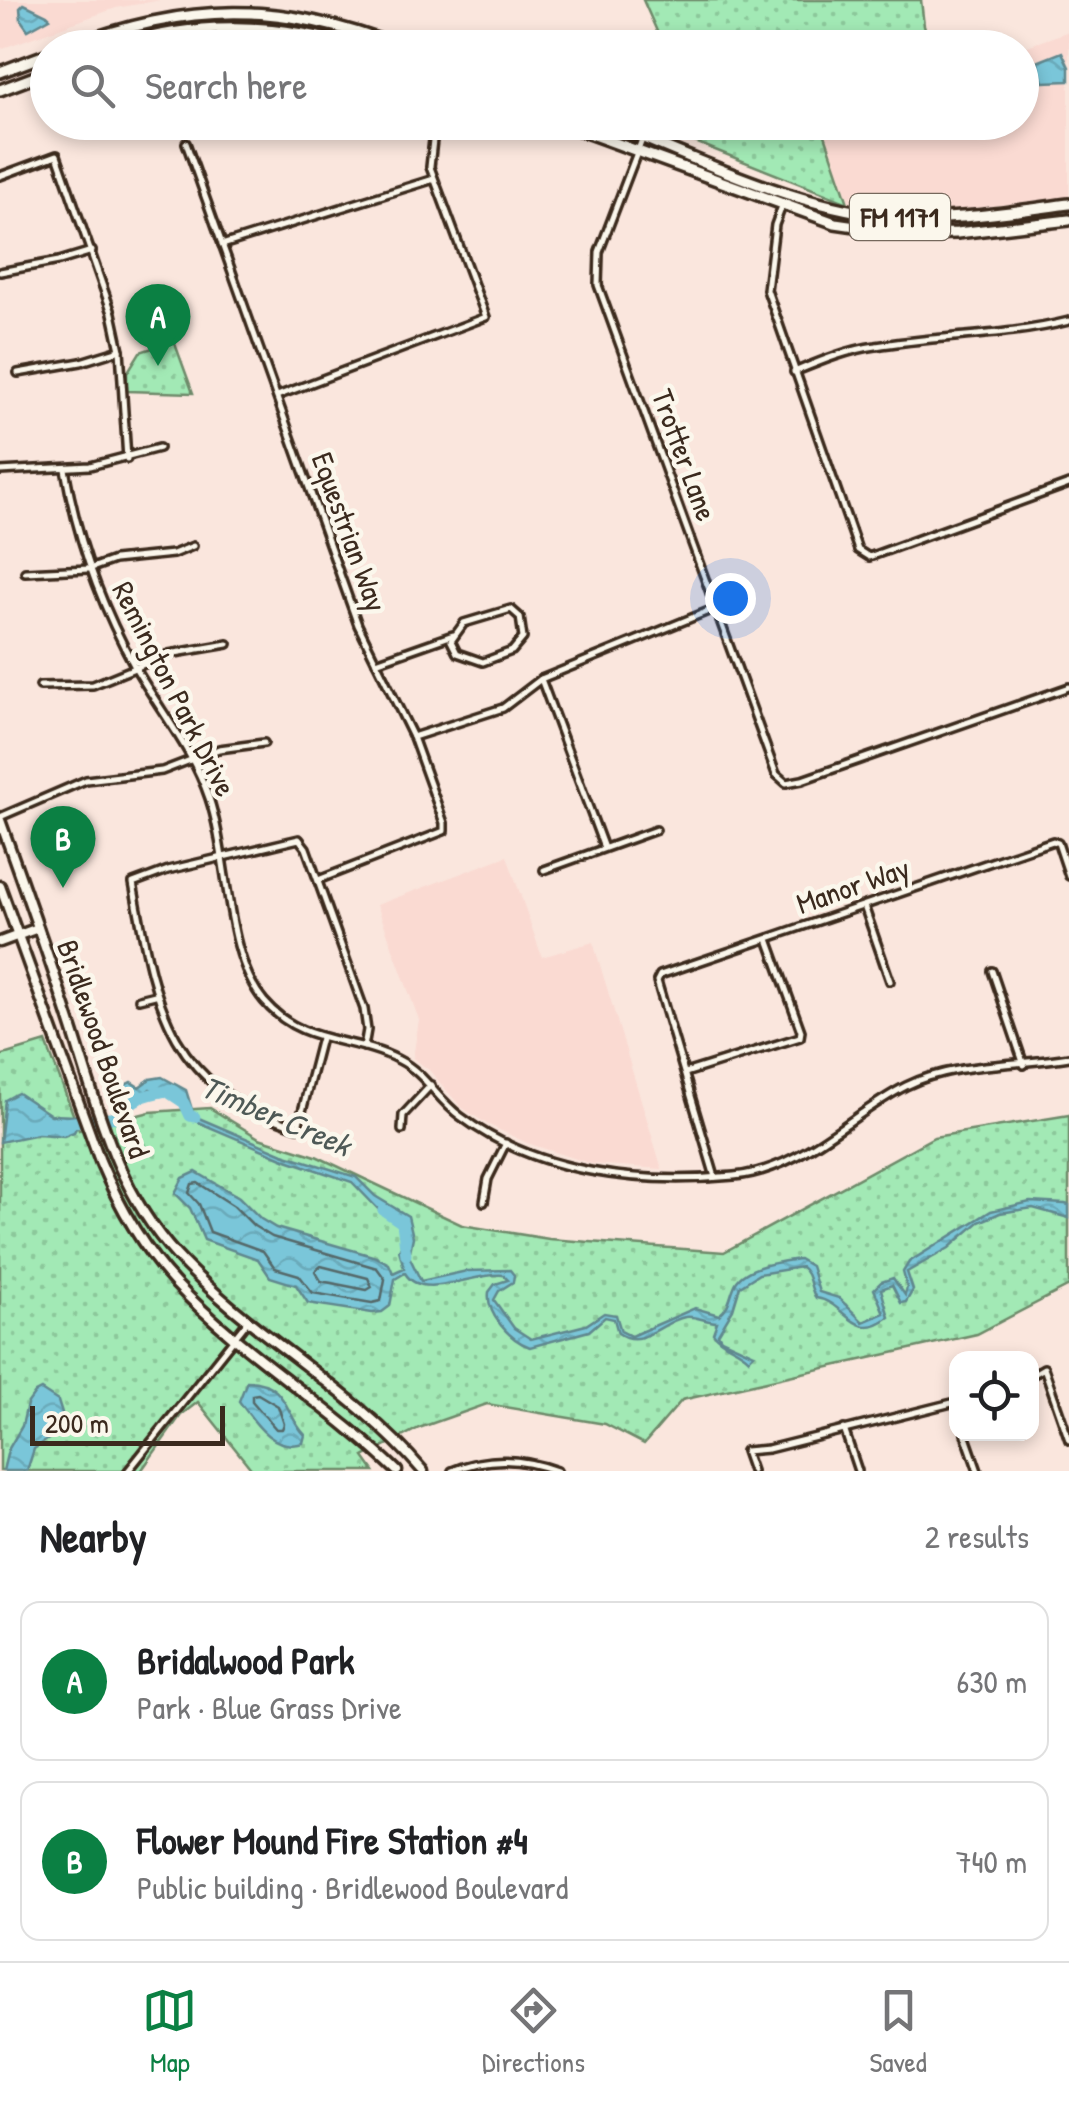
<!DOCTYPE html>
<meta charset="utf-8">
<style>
:root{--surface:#fff;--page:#f6f6f6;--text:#202124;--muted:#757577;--line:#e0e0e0;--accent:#0b8043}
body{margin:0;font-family:"Patrick Hand",sans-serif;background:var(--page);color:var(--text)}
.controls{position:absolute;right:30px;bottom:30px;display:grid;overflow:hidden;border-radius:20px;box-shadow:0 5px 15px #0003}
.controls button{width:90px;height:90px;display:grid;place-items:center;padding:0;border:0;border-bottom:2px solid var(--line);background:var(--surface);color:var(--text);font:50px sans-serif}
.scale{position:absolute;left:30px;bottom:25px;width:195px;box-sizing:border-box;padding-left:10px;border:5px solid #3b2a1e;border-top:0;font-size:28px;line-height:35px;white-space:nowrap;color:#3b2a1e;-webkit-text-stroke:8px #fbf7ec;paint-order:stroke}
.you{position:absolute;left:730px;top:598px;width:35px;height:35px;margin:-25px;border:8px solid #fff;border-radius:50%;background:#1a73e8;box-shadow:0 0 0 15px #1a73e833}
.badge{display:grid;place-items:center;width:65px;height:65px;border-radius:50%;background:var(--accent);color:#fff;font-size:32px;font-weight:700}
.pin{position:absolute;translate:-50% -82px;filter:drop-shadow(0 2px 5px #0008)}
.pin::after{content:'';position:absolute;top:52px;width:35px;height:30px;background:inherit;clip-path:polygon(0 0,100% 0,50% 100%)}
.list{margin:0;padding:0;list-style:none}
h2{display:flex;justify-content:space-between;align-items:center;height:130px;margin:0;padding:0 40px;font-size:42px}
h2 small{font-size:32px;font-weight:400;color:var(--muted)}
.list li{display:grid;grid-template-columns:65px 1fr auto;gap:30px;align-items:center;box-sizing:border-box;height:160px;margin:0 20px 20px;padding:0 20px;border:2px solid var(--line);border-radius:20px}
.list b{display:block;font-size:38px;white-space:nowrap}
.list p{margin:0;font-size:32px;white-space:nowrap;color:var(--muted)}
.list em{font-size:32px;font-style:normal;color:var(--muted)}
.icon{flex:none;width:55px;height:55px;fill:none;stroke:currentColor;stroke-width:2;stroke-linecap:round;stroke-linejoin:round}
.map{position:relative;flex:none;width:1069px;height:1471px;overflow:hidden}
.search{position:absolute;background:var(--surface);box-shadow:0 5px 15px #0003;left:30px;right:30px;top:30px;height:110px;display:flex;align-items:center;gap:25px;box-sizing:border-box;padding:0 35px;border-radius:55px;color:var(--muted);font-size:38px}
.sheet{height:490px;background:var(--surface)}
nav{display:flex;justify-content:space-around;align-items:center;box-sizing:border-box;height:140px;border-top:2px solid var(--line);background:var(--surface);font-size:28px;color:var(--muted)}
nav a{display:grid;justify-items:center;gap:5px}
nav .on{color:var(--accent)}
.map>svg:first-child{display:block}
</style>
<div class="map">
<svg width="1069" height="1471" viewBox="0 0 1069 1471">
<defs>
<pattern id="green-dots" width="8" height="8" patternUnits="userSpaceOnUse" patternTransform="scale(2.5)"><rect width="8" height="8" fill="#a2e9b5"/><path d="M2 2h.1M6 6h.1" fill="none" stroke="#8cc89b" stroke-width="1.8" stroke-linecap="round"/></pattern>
<pattern id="water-waves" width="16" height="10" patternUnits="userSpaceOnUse" patternTransform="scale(2.5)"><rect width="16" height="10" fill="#7ac6d9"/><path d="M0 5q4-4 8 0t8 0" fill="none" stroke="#6aaaba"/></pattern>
</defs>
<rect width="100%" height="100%" fill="#fae6dd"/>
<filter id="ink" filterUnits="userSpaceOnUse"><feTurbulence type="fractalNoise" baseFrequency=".01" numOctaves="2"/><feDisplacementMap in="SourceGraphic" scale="20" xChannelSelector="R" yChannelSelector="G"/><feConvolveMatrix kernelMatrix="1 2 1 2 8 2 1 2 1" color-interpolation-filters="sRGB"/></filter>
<g filter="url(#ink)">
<!-- built -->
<g fill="#fadad2">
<polygon points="0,0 161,0 116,8 0,49"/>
<polygon points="1069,31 1069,197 956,210 917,210 848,203 818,123 1022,122 1022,48"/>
<polygon points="507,856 542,957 593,942 662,1169 592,1164 527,1143 487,1124 461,1107 429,1070 413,1058 419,1020 377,905"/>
</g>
<!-- green -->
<g fill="url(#green-dots)" stroke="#6e8a6a" stroke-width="2.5">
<polygon points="643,0 921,0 924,26 931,47 664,47"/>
<polygon points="657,122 821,123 848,203 655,126"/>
<polygon points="174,341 193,393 127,391 127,373 140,352"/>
<polygon points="46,1042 79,1130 150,1112 210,1108 259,1138 316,1156 462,1225 549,1239 724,1252 934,1137 1069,1115 1069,1286 977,1334 682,1400 644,1444 605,1424 487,1404 419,1428 364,1457 374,1471 253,1471 198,1402 181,1415 141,1471 0,1471 0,1056"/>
</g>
<!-- water -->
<g fill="url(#water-waves)" stroke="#61888e" stroke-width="2.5">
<polygon points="24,4 47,15 50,18 28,30 21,20 20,8"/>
<polygon points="1062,52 1069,67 1069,81 1043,82 1037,62"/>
<path d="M 162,1077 L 186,1090 L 194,1116 L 283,1154 L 356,1177 L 375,1196 L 408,1216 L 413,1237 L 409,1256 L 421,1281 L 467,1271 L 510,1270 L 514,1275 L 513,1282 L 499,1291 L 494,1300 L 514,1328 L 531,1339 L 586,1325 L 604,1313 L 616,1315 L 621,1331 L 631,1336 L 695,1308 L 719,1315 C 730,1306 729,1299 734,1287 C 741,1266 780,1262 799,1259 L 811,1266 L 819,1292 L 839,1298 L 863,1322 L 884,1313 L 874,1289 L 881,1282 L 893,1278 L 905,1295 L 907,1287 L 903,1272 L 909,1262 L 991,1211 L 1030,1202 L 1065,1204 L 1069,1205 L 1069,1218 L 1033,1208 L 1000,1213 L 979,1222 L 949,1248 L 907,1272 L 913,1290 L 906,1302 L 901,1303 L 892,1285 L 881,1289 L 889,1317 C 853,1344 846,1302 816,1298 C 809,1288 811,1274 801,1267 L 759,1274 L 740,1286 L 733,1309 L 718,1334 L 721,1339 L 754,1354 L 749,1359 C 739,1348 721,1345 713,1333 L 717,1322 C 706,1322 695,1315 685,1317 C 662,1321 642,1350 618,1333 L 614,1319 L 605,1317 L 589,1331 L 530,1347 C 510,1340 486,1314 489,1292 L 495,1284 L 508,1280 L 503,1275 C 474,1272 422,1302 405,1273 L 395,1279 L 390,1306 L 382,1312 L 372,1313 L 308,1303 L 296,1285 L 270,1277 L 258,1259 L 204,1240 L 190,1208 L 175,1193 L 183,1178 L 196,1172 L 239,1197 L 261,1219 L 276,1228 L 376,1257 L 389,1264 L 393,1273 L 404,1268 L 399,1250 L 407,1234 L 399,1218 L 380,1211 L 352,1182 L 287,1160 L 193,1120 L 185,1103 L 150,1089 L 143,1094 L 142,1101 L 130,1103 L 126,1095 L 122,1107 L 114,1104 L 112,1092 L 131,1082 L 139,1087 L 150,1079 Z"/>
<polygon points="18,1093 51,1115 76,1116 78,1124 74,1132 64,1136 38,1134 0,1142 5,1100"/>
<path d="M 247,1381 C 288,1382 285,1415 305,1435 L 303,1443 C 273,1452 255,1423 239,1401 Z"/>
<polygon points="41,1390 58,1401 64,1420 54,1435 34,1449 27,1471 3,1471 8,1450 22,1426 27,1404 35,1393"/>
</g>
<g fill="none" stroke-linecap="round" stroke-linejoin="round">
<!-- shore -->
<g stroke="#546869" stroke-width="2.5">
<polygon points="192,1184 198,1183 234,1206 254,1226 272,1237 377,1268 385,1279 381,1301 372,1303 313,1293 299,1275 275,1268 263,1251 210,1232 199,1204 189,1193"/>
<polygon points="321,1266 368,1278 372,1287 367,1290 321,1281 315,1271"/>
<polygon points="258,1394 278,1406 284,1424 282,1429 276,1429 252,1401 252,1395"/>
</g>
<!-- river -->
<g stroke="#7ac6d9" stroke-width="11">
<path d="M 65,1123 L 119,1117 C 132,1098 145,1095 166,1091 L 184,1103 L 190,1116 L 195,1117"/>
<polyline points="383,1210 402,1223 406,1255"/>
</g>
<!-- street casing -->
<g stroke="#3b2a1e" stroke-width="12">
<g id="street">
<polyline points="643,137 599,252 598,285 776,774 786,783 802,780 1069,687"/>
<polyline points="186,143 358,625 413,737 444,823 444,831 318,880"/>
<polyline points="0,176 57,155 112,313 120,350 127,459"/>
<polyline points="782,206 775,225 767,290 858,550 869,557 1069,484"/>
<polyline points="222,245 434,179"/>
<polyline points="0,272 59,261 92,251"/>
<path d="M 794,372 C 821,361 847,350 876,346 C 940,335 1005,337 1069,321"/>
<polyline points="18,373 81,362 120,350"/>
<polyline points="277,396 486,317 430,167 435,122"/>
<path d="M 65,469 C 77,539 100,604 135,667 C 160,711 193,750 209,798 C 229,857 225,955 264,1001 C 303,1047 352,1035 399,1060 C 425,1073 437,1099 460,1116 C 537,1174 641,1185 734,1176 C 801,1170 849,1115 906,1086 C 954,1062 1016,1066 1069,1057"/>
<polyline points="0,471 90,466 159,448"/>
<polyline points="25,572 89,569 114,560 173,554 193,546"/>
<polygon points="511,609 520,617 523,638 512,651 483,662 457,653 451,641 464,623"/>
<polyline points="376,662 453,635"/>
<polyline points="541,679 604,848"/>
<polyline points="40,686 93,685 169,654 228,644"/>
<polyline points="413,737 503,708 541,679 716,608"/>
<polyline points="0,817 86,780 162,771 219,749 264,743"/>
<polyline points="544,870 656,830"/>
<polyline points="864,906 890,981"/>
<polyline points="992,971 1024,1065"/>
<polyline points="139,999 155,995"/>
<path d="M 321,1038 L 298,1127 C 166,1087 155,1002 133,883 L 168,870 L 299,839 L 306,848 L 364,1009 L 367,1030 L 364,1047"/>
<polyline points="685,1073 800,1037 801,1031 768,939"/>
<polyline points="402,1130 403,1115 431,1085"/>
<polyline points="715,1177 657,981 660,975 1053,841 1058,843 1069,876"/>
<polyline points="484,1202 488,1179 506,1143"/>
<polyline points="1032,1375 1044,1368 1069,1440"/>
<polyline points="844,1429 858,1471"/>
<polyline points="965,1434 978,1471"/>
<polyline points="128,1471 248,1321"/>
<path d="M 452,1471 C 488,1456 521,1458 557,1471"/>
<polyline points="752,1471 745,1451 768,1449 956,1402"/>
</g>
</g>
<!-- secondary casing -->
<g stroke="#3b2a1e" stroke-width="15">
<g id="secondary">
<path d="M 0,820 C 24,887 48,954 70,1022 C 97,1105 115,1188 176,1255 C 250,1335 352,1387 423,1471"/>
<path d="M 0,886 L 100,1161 C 119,1206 142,1248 176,1284 C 242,1354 328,1404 397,1471"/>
<polyline points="0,942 38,928"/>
</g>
</g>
<!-- primary casing -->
<g stroke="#3b2a1e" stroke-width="16">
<g id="primary">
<path d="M 65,48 C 191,2 277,0 402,48"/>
<path d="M 113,48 C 193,20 278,22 358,48"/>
<polyline points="0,72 48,54"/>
<polyline points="0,90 48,72"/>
<polyline points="558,122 835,223 911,234 957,233 1069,220"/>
<path d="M 605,122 C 695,158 789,205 886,216 C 947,223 1009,212 1069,204"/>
</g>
</g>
<!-- street -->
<use href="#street" stroke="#fbf7ec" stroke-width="5"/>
<!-- secondary -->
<use href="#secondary" stroke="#fbf7ec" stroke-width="8"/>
<!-- primary -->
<use href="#primary" stroke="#fbf7ec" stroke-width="9"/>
</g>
</g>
<g text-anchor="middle" stroke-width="9" stroke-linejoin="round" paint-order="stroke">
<!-- shield labels -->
<rect fill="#fbf7ec" stroke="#75685c" stroke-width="2.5" x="850" y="194" width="100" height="46" rx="8"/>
<g font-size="28" font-weight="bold" fill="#3b2a1e">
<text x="900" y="227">FM 1171</text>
</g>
<!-- street labels -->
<g font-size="30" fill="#3b2a1e" stroke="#fbf7ec">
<text transform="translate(684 455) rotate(70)" y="10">Trotter Lane</text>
<text transform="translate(349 532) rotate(70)" y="10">Equestrian Way</text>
<text transform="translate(174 689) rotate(63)" y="10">Remington Park Drive</text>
<text transform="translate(853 886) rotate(-19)" y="10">Manor Way</text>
<text transform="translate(103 1049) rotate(71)" y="10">Bridlewood Boulevard</text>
</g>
<!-- water labels -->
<g font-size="32" font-style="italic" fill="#4e5956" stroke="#fbf7ec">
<text transform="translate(276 1116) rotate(23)" y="11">Timber Creek</text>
</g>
</g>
</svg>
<div class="controls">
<button><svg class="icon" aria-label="locate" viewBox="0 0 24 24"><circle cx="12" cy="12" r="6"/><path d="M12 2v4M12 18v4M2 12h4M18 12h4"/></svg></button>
</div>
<div class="scale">200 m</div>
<div class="you"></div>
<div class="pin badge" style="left:158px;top:366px">A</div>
<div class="pin badge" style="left:63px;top:888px">B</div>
<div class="search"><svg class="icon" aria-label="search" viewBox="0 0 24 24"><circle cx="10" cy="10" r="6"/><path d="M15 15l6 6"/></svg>Search here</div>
</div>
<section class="sheet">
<h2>Nearby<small>2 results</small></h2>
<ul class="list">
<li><span class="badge">A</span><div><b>Bridalwood Park</b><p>Park · Blue Grass Drive</p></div><em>630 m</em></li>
<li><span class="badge">B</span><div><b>Flower Mound Fire Station #4</b><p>Public building · Bridlewood Boulevard</p></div><em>740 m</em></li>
</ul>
</section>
<nav>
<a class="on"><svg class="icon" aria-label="map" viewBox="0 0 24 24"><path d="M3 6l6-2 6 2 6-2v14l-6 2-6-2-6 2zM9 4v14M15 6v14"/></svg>Map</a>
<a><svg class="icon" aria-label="directions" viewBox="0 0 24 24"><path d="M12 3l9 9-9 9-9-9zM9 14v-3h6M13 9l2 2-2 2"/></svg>Directions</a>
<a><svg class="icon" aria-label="saved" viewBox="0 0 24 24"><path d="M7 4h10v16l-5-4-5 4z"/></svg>Saved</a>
</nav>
